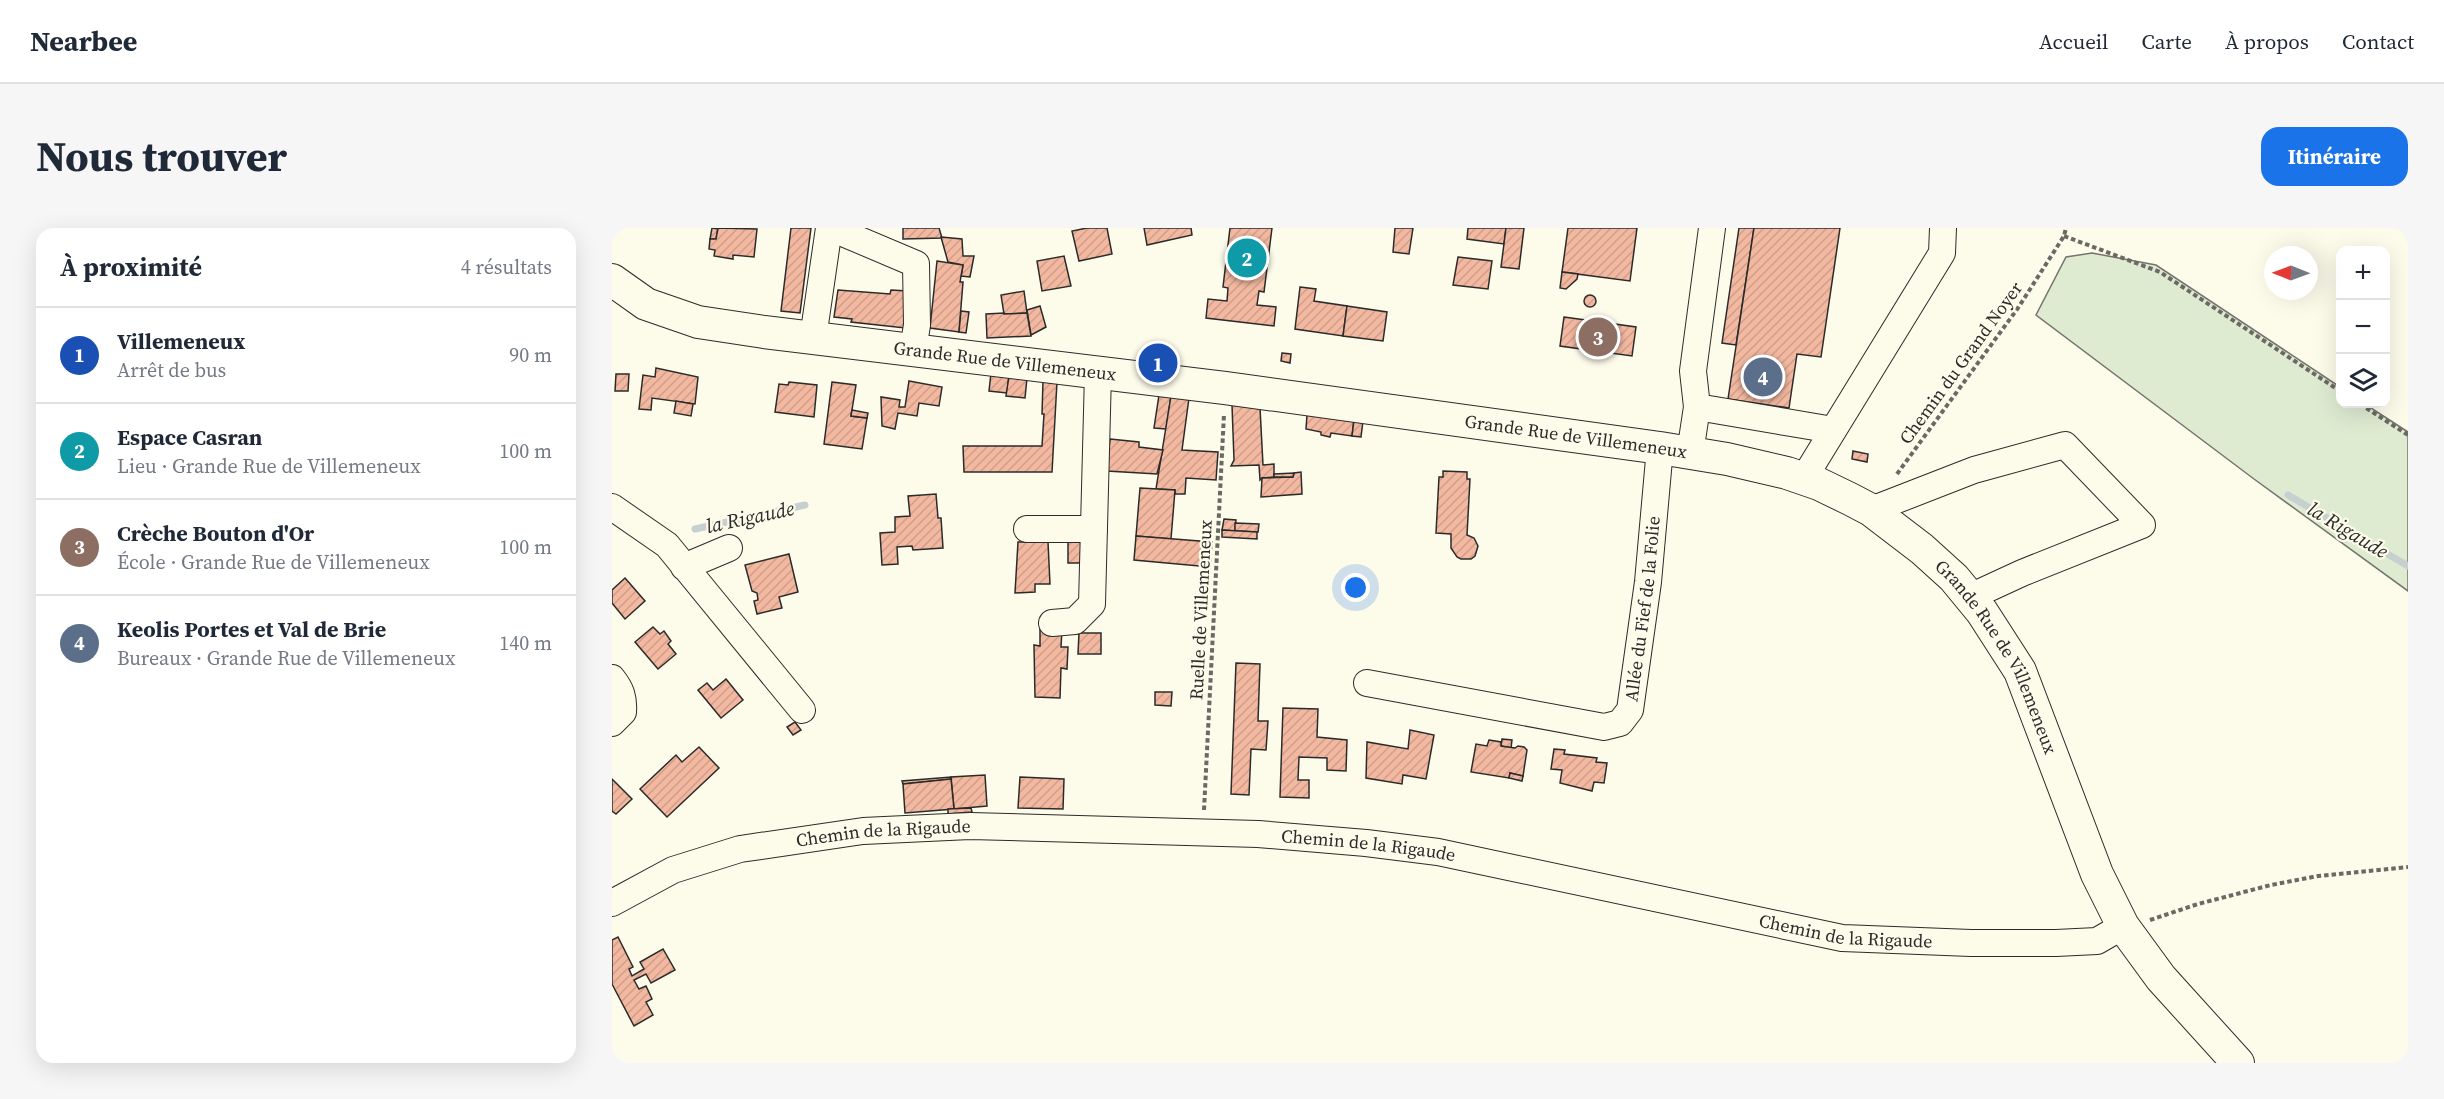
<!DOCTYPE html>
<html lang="fr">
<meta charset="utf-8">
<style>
:root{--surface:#fff;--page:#f6f6f7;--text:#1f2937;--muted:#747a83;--line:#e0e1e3;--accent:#1a73e8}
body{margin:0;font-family:"Source Serif 4",serif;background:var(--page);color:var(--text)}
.controls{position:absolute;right:18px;top:18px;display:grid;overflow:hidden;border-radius:12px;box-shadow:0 6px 24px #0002}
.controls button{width:54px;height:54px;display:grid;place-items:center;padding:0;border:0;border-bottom:2px solid var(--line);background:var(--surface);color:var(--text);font:30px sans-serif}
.compass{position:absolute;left:1652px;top:18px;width:54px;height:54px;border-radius:50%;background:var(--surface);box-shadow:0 6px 24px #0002;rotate:271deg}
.you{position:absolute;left:744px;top:360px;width:21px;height:21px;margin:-15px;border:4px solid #fff;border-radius:50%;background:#1a73e8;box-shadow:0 0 0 9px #1a73e833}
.badge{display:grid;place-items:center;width:39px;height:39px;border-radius:50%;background:var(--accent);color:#fff;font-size:20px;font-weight:700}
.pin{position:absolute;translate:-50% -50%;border:3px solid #fff;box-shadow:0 2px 6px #0006}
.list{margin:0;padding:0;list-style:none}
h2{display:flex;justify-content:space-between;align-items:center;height:78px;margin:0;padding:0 24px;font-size:26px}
h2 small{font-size:20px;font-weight:400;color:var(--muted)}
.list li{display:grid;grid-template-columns:39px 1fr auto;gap:18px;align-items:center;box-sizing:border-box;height:96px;padding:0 24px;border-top:2px solid var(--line)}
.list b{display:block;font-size:22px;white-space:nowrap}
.list p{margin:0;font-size:20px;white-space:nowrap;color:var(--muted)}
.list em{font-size:20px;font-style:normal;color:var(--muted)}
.icon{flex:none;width:33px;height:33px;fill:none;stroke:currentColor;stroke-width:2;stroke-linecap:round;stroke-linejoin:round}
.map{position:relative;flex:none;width:1796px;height:835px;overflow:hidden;border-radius:18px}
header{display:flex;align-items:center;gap:36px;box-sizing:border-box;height:84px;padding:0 30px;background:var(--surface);border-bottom:2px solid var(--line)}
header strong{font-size:28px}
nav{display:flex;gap:33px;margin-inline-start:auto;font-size:21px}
.intro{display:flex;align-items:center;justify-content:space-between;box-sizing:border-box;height:144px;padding:0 36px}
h1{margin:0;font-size:42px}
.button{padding:15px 27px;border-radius:18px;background:var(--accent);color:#fff;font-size:21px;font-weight:700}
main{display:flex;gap:36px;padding:0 36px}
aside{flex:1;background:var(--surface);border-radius:18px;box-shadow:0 6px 24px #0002}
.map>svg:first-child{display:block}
</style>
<header>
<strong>Nearbee</strong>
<nav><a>Accueil</a><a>Carte</a><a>À propos</a><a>Contact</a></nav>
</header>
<div class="intro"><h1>Nous trouver</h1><a class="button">Itinéraire</a></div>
<main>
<aside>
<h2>À proximité<small>4 résultats</small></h2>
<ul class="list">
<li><span class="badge" style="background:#1a4fb4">1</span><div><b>Villemeneux</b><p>Arrêt de bus</p></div><em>90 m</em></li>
<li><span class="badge" style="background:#0f9aa8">2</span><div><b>Espace Casran</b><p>Lieu · Grande Rue de Villemeneux</p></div><em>100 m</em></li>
<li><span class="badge" style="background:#8d6e63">3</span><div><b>Crèche Bouton d'Or</b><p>École · Grande Rue de Villemeneux</p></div><em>100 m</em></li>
<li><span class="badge" style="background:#5c6f8a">4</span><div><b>Keolis Portes et Val de Brie</b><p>Bureaux · Grande Rue de Villemeneux</p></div><em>140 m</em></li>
</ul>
</aside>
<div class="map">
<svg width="1796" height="835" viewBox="0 0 1796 835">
<defs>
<pattern id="building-hatch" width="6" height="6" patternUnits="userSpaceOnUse" patternTransform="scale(1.5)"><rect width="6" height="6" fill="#f2b8a0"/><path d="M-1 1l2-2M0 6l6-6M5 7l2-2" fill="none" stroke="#d09e8a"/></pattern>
</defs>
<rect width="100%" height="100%" fill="#fdfbea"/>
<!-- grass -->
<polygon fill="#deebd1" stroke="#74746e" stroke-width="1.5" points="1480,25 1544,37 1728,159 1728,176 1753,176 1796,204 1796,363 1642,251 1424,87 1454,29"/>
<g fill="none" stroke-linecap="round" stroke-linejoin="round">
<!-- stream -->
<g stroke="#c7d0d0" stroke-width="7">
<polyline points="1676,267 1796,338"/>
<polyline points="83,301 193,277"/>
</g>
</g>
<!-- building -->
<g fill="url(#building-hatch)" stroke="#2b2b2b" stroke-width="1.5">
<polygon points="100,0 106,1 104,11 98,11"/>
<polygon points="106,0 145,1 142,29 121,27 121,31 102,28 103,22 97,21 98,11 104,11"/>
<polygon points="179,0 199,0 188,85 169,83"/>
<polygon points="291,0 327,0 330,10 291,11"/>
<polygon points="475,0 495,0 500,26 467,33 460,3"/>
<polygon points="532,0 579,0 580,7 535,17"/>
<polygon points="618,0 660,0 652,64 647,63 645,77 664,79 662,98 594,90 596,71 615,73 616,60 611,59"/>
<polygon points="783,0 801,0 797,26 781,24"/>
<polygon points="856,0 894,0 892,16 855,11"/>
<polygon points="894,0 912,0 907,41 889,39"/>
<polygon points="956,0 1025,0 1018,53 950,44"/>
<polygon points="1127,0 1142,0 1124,117 1110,115"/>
<polygon points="1142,0 1228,0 1209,129 1185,126 1177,180 1116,171"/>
<polygon points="329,9 350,11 351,28 362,28 358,49 349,48 351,37 336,34"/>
<polygon points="452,28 459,58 430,63 425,33"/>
<polygon points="846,29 880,33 876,61 841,57"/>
<polygon points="325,33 351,37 348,54 351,54 347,104 318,100"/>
<polygon points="950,44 966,46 965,51 954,61 948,60"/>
<polygon points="688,59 704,61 702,73 735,78 731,108 683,101"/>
<polygon points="226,62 278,66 279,62 296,63 293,100 239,94 240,91 222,89"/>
<polygon points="412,63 415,85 392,86 389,67"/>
<circle cx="978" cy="73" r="6"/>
<polygon points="428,78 434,99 419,107 415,82"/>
<polygon points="735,78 775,84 771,113 731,108"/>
<polygon points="349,83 357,84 354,105 347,104"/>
<polygon points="392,85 392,86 415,85 419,108 375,110 374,86"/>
<polygon points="952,89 1024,99 1020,128 948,118"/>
<polygon points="670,125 679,126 678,135 669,133"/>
<polygon points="44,140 86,149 83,176 40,170 39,182 27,181 31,147 43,149"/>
<polygon points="379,145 397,148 395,165 377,163"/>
<polygon points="4,146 17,146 16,163 3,163"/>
<polygon points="397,148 415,150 413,170 394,168"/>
<polygon points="297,153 330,159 327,178 307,175 305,188 286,185 283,201 270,198 269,169 288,172 287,179 293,179"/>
<polygon points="431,153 445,154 440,244 352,244 351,218 430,218 432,186 430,186"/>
<polygon points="177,154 205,157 202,189 163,184 167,156 176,157"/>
<polygon points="220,154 244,157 239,188 255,190 250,221 212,216"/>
<polygon points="547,167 559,168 554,201 542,200"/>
<polygon points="559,168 577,170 570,222 606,224 604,252 574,250 573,266 563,266 563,262 544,261"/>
<polygon points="64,173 81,176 79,188 62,185"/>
<polygon points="620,177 648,180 651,237 662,236 662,249 650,250 648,252 647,237 619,238 622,232"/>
<polygon points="240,182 256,185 255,190 239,188"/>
<polygon points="695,187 742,192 740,208 719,205 718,209 709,207 709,204 694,201"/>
<polygon points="742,192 751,193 749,209 740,208"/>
<polygon points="498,211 527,214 527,219 551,222 545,246 495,243"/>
<polygon points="1241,223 1256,226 1255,234 1240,231"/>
<polygon points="831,243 855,244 855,251 858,251 855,307 862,310 866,318 863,328 859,331 849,331 845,329 839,320 839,306 824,305 827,249 831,249"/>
<polygon points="689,244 690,266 649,269 650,250 681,249 682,245"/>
<polygon points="682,245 681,249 662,249 662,246"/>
<polygon points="528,260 563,262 559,311 524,308"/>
<polygon points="324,266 326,290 329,290 331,320 301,322 300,318 285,319 286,336 270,337 268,305 283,304 283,289 298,288 296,268"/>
<polygon points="612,291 624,292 623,303 610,302"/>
<polygon points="623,295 647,296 646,304 623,303"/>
<polygon points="610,302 645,304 645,311 610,309"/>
<polygon points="524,308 600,314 598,339 522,332"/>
<polygon points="406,314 436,314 438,356 423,356 423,364 403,365"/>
<rect x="456" y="314" width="18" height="21"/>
<polygon points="177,326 186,364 167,369 170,380 145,386 142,373 146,372 145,365 140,363 133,337"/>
<polygon points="13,350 33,373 13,391 0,375 0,362"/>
<polygon points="41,399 48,406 52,403 59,413 56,416 64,426 46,441 23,414"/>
<polygon points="428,400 450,401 449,419 456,419 455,441 449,440 448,470 423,469 422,417 428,418"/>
<polygon points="467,405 489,405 489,426 466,426"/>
<polygon points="624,435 648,436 646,493 656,493 654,522 639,521 637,567 619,566"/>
<polygon points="114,451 131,472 109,490 86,462 95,455 101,462"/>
<polygon points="543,464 560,464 559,478 543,477"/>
<polygon points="671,480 706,481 705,509 735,512 734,543 715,542 715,530 687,529 686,552 697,552 697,570 668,569"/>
<polygon points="183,494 189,502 181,507 175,499"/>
<polygon points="798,502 822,507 814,551 791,547 790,556 754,550 755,514 796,521"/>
<polygon points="890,511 900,512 899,520 889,518"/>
<polygon points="877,512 889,514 889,518 903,520 906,518 912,519 915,522 911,548 898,545 897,550 859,544 864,516 875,518"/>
<polygon points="87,519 107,540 55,589 28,561 64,527 70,534"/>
<polygon points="942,521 953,522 952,526 985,530 984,534 995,535 992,555 982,554 980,563 948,555 950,542 939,541"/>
<polygon points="898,545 911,548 910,553 897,550"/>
<polygon points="373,547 375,578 342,581 339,549"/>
<polygon points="339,549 339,551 291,556 290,553"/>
<polygon points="408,549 452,551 451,581 406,580"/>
<polygon points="0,551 20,571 4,586 0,583"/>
<polygon points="339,551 342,581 293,585 291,556"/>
<polygon points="359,580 360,584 336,586 336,581"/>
<polygon points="6,709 21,739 17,741 20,748 32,741 28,734 51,721 63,742 39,755 34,746 22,752 27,761 34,758 40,771 34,774 41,787 22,798 0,756 0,712"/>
</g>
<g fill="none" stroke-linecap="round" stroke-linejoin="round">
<!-- minor casing -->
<g stroke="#2b2b2b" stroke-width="28">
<g id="minor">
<polyline points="219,0 304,36 305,97 301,122"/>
<polyline points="1100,0 1081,143 1085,179 1221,202"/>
<polyline points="201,110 217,0"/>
<polyline points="1078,225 1085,179"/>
<polyline points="1192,250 1330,25 1331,0"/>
<polyline points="0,279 55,317 190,482"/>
<polyline points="1259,282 1362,242 1453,217 1530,297 1410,345 1358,369"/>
<polyline points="415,301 482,301"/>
<polyline points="72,339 117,320"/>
<polyline points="440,395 463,393 480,376 486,145"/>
<path d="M 0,450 C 9,461 12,470 11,484 L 0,495"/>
<path id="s1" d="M 755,455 L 992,499 L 1008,495 L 1018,482 L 1036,354 L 1048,220"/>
<path id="s2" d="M 0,675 L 61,642 L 128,621 L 251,603 L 358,598 L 646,606 L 754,615 L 826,624 L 1230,710 L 1359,715 L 1444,715 L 1485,713 L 1511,698"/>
</g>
</g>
<!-- major casing -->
<g stroke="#2b2b2b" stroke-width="34">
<g id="major">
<path id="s3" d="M 0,52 L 34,76 L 86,94 L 152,104 L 613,160 L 1048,220 L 1115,231 L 1175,245 L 1207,256 L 1238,271 L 1259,282 L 1310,321 L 1342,350 L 1370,384 L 1408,443 L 1485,646 L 1511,698 L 1549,750 L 1626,835"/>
</g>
</g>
<!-- path -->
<g stroke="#6a6964" stroke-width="4" stroke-dasharray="4.5 3" stroke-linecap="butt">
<polyline points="1452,8 1548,44 1728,163"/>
<polyline points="1748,176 1796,207"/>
<polyline points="1285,246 1406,80 1452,8 1454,0"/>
<polyline points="592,582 612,186"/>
<polyline points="1538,692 1586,676 1659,657 1706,648 1796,639"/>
</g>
<!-- minor -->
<use href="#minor" stroke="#fdfbea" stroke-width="26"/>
<!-- major -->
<use href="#major" stroke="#fdfbea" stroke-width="32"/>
</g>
<g text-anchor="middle" stroke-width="4.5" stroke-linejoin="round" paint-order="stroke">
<!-- street labels -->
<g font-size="18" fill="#2b2b2b" stroke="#fdfbea">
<text dy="6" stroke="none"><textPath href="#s3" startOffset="406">Grande Rue de Villemeneux</textPath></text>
<text transform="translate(1349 135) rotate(-54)" y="6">Chemin du Grand Noyer</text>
<text dy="6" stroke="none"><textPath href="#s3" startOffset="982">Grande Rue de Villemeneux</textPath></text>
<text dy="6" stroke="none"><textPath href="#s1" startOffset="376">Allée du Fief de la Folie</textPath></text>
<text transform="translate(589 382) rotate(-87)" y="6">Ruelle de Villemeneux</text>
<text dy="6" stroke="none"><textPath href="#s3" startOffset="1486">Grande Rue de Villemeneux</textPath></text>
<text dy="6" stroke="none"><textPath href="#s2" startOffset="284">Chemin de la Rigaude</textPath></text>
<text dy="6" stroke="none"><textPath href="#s2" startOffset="770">Chemin de la Rigaude</textPath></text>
<text dy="6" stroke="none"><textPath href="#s2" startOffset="1256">Chemin de la Rigaude</textPath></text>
</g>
<!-- water labels -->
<g font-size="20" font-style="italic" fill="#2b2b2b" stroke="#fdfbea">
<text transform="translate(138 289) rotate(-12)" y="7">la Rigaude</text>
<text transform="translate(1736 302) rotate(31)" y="7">la Rigaude</text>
</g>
</g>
</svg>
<div class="controls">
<button>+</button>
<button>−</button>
<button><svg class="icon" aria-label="layers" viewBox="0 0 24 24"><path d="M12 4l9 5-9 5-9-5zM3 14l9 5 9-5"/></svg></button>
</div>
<svg class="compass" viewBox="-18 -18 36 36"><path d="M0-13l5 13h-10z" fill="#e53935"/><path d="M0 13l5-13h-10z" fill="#747a83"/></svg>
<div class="you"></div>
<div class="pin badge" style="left:546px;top:135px;background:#1a4fb4">1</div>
<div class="pin badge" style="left:635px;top:30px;background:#0f9aa8">2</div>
<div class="pin badge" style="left:986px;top:109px;background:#8d6e63">3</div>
<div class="pin badge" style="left:1151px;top:149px;background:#5c6f8a">4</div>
</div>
</main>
